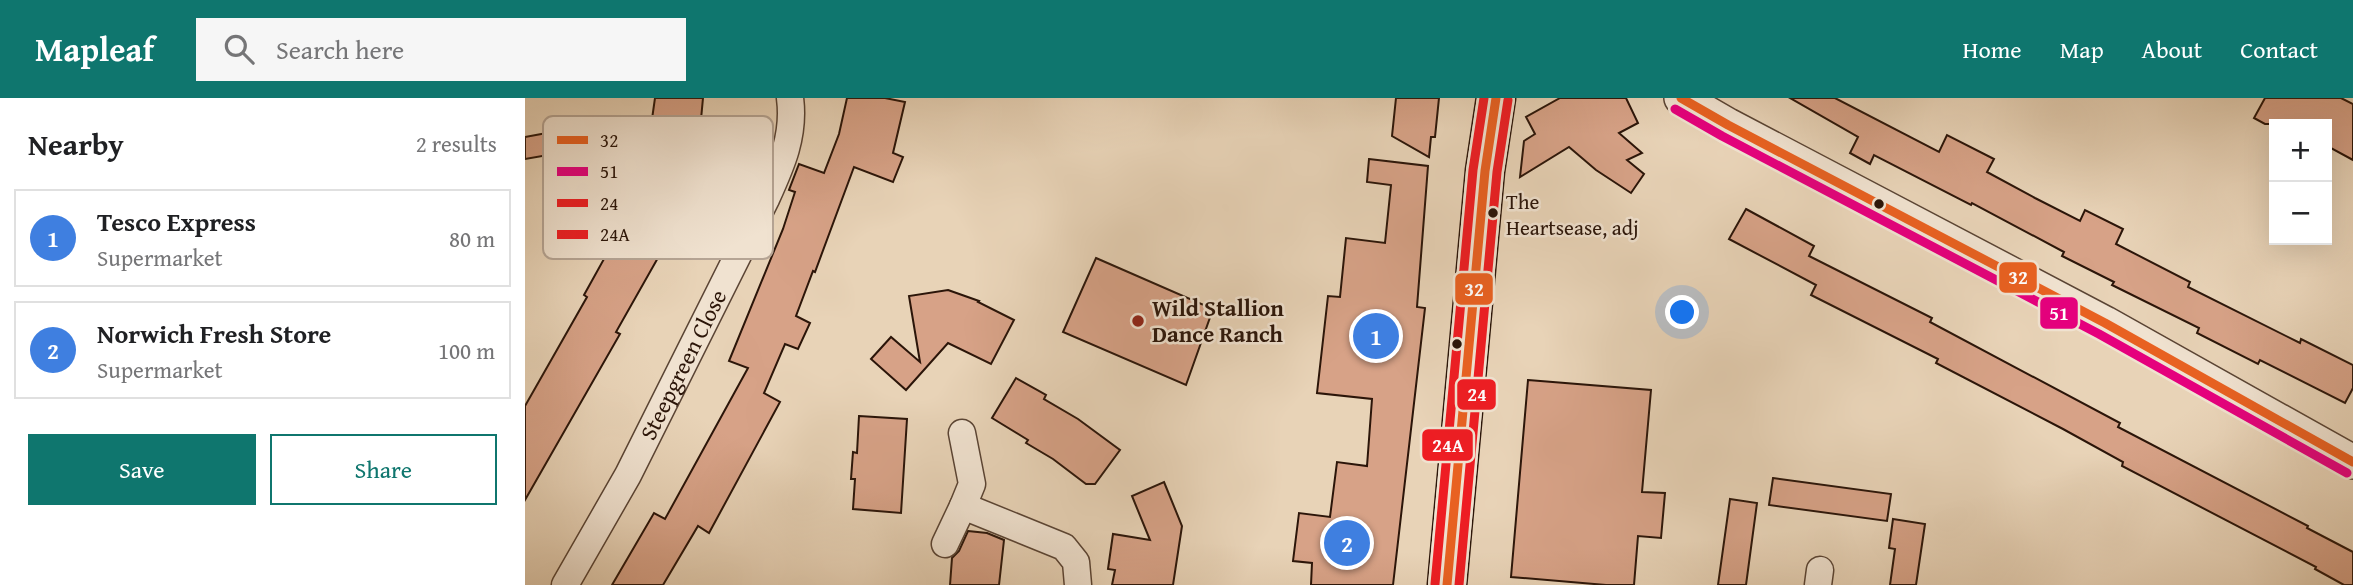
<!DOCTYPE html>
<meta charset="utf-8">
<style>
:root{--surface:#fff;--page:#f6f6f6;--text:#202124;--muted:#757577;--line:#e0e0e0;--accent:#0f766e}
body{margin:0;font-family:"Gentium Book Plus",serif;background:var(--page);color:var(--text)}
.controls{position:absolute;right:21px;top:21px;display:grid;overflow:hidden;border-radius:0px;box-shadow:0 7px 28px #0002}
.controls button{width:63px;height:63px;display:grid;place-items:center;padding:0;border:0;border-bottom:2px solid var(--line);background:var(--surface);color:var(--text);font:35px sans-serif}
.you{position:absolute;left:1158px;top:215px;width:24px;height:24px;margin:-18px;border:5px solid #fff;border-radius:50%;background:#1a73e8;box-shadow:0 0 0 10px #1a73e833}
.badge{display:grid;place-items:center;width:46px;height:46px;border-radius:50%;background:var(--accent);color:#fff;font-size:23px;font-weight:700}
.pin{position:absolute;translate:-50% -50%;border:4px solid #fff;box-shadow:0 2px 7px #0006}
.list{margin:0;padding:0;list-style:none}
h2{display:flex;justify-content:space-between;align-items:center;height:91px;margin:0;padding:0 28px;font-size:30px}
h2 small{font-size:23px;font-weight:400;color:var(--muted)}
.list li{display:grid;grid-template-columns:46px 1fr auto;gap:21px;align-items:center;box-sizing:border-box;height:98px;margin:0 14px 14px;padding:0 14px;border:2px solid var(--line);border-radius:0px}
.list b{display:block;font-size:26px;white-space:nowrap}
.list p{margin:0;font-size:23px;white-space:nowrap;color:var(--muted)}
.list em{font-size:23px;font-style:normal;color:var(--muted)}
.actions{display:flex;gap:14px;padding:21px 28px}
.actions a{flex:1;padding:16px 0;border:2px solid var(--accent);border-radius:0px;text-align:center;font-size:24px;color:var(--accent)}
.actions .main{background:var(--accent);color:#fff}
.icon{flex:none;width:38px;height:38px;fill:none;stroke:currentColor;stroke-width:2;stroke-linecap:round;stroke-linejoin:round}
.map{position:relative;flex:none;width:1828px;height:487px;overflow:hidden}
header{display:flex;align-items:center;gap:42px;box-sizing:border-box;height:98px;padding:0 35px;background:var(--accent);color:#fff}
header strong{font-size:33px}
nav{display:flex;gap:38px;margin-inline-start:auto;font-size:24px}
.search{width:490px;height:63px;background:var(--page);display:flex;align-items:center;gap:18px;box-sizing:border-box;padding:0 24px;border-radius:0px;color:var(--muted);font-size:26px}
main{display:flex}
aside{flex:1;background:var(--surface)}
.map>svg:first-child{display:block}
</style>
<header>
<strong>Mapleaf</strong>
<div class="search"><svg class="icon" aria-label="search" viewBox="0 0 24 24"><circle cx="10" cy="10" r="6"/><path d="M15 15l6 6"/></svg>Search here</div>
<nav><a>Home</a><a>Map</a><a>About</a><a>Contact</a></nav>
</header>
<main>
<aside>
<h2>Nearby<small>2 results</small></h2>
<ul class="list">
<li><span class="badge" style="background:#3f7fe0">1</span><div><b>Tesco Express</b><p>Supermarket</p></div><em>80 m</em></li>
<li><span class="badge" style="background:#3f7fe0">2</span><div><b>Norwich Fresh Store</b><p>Supermarket</p></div><em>100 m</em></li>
</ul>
<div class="actions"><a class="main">Save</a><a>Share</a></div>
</aside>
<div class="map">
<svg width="1828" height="487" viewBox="0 0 1828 487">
<rect width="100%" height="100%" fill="#e8d3b7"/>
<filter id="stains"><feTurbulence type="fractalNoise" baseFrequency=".00286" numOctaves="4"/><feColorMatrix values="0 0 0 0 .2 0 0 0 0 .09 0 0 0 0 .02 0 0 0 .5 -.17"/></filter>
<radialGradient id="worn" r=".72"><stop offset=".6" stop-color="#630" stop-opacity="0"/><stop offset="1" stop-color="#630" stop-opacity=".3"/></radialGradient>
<!-- building -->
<g fill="#d7a287" stroke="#2b1509" stroke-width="2">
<polygon points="130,0 178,0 175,32 194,34 189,64 181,62 164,111 154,108 127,155 134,158 91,234 95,236 0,402 0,308 62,199 59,197 79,161 63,152 76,128 85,133 116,80 120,70"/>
<polygon points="322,0 360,0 380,4 368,55 378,59 368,84 329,69 290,174 288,173 271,218 285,225 273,251 260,246 239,295 255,304 184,435 173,428 138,487 87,487 129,415 140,421 223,270 204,263 258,131 270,94 264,92 274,66 299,75 314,36"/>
<polygon points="871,0 914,0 910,39 906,39 904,59 867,38"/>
<polygon points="1035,0 1101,0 1113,25 1094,35 1117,55 1102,62 1119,76 1106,95 1071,72 1044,49 995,79 999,43 1010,36 1001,19"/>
<polygon points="1265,0 1310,0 1414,54 1422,37 1469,61 1462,74 1510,100 1555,123 1560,112 1598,131 1591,146 1665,184 1663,189 1775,245 1776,241 1828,267 1828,290 1820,305 1735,262 1733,266 1672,235 1674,230 1587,187 1589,184 1537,158 1539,154 1447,105 1446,107 1349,57 1345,66 1325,55 1333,39"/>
<polygon points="1740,0 1816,0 1828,6 1828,62 1802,48 1802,26 1740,26 1729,20"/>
<polygon points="49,30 52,52 0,61 0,39"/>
<polygon points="844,61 903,68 892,209 900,210 868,487 786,487 787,465 768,463 774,415 805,419 812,364 842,368 847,301 792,295 803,198 815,199 821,140 860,145 866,87 842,84"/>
<polygon points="1221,111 1289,148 1284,158 1407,220 1405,224 1595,325 1593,329 1783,428 1782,430 1828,454 1828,487 1819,487 1790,471 1791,469 1597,368 1598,364 1538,331 1411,265 1413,261 1286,197 1291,187 1204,141"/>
<polygon points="571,160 688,211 661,287 538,234"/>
<polygon points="423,192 454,203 453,204 489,222 466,266 423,245 381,292 346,261 366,239 395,264 384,198"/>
<polygon points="491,280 521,297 519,301 553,321 595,352 570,386 561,386 528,361 501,345 503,342 467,320"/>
<polygon points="1003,282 1126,292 1117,394 1140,395 1136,440 1113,438 1109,487 1081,487 986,479"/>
<polygon points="334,318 382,321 376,415 328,411 330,381 326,381 328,354 332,355"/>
<polygon points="1248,380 1366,396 1362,423 1244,407"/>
<polygon points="639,384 657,428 648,487 587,487 590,472 583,471 588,436 625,442 607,398"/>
<polygon points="1205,401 1232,405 1221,487 1193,487"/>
<polygon points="1368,421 1400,426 1391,487 1365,487 1370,451 1364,450"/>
<polygon points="443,433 462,435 479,442 474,487 425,487 427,460 434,453"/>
</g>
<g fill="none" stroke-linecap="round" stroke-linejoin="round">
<!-- minor casing -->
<g stroke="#5a4434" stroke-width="29">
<g id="minor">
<polyline points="437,335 447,386 438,408"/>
<polyline points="420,446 438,408 539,449 551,464 553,487"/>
<path id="s1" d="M 40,487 L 103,377 L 241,101 C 256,68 270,38 265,0"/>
<polyline points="1293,487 1295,472"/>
</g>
</g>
<!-- tertiary casing -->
<g stroke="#5a4434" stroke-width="36">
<polyline id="tertiary" points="1156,0 1203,27 1580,225 1828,364"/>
</g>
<!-- secondary casing -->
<g stroke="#2b1509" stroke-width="41">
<polyline id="secondary" points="922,487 960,73 971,0"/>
</g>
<!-- minor -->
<use href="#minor" stroke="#f0e2d0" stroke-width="26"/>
<!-- tertiary -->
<use href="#tertiary" stroke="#f0e2d0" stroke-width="33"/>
<!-- secondary -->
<use href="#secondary" stroke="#f0e2d0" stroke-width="38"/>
<!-- bus-1 casing -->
<g stroke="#f0e2d0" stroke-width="14">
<g id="bus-1">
<polyline points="1156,0 1203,27 1580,225 1828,364"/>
<polyline points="922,487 960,73 971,0"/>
</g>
</g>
<!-- bus-2 casing -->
<g stroke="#f0e2d0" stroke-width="14">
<polyline id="bus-2" points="1150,11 1197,38 1574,236 1822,375"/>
</g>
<!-- bus-3 casing -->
<g stroke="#f0e2d0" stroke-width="14">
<polyline id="bus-3" points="934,487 972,74 983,2"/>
</g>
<!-- bus-4 casing -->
<g stroke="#f0e2d0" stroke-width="14">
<polyline id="bus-4" points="910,486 948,72 959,0"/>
</g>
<!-- bus-1 -->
<use href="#bus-1" stroke="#e86121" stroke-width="9"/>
<!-- bus-2 -->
<use href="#bus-2" stroke="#e5007d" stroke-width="9"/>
<!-- bus-3 -->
<use href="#bus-3" stroke="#ee1d23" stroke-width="9"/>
<!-- bus-4 -->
<use href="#bus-4" stroke="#ee1d23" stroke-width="9"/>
</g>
<!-- markers -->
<g fill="#2b1509" stroke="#f0e2d0" stroke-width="2.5">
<circle cx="1354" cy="106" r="6"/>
<circle cx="968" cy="115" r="6"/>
<circle cx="932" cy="246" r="6"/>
</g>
<circle fill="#8f2418" stroke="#f0e2d0" stroke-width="2.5" cx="613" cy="223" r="7"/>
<g text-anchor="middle" stroke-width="5" stroke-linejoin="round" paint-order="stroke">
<!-- bus labels -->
<g font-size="21" fill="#2b1509" stroke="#f0e2d0" text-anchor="start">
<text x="981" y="111">The<tspan x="981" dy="26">Heartsease, adj</tspan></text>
</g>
<!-- poi labels -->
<g font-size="23" font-weight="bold" fill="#2b1509" stroke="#f0e2d0" text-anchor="start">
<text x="627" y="218">Wild Stallion<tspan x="627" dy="26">Dance Ranch</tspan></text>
</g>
<!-- street labels -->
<g font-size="23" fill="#2b1509" stroke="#f0e2d0">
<text dy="8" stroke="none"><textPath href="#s1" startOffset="250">Steepgreen Close</textPath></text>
</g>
</g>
<!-- legend -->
<rect x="18" y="18" width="230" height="143" rx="10" fill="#f0e2d0" stroke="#b5a494" stroke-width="2"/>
<rect x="32" y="38" width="31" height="8" fill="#e86121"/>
<rect x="32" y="69" width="31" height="9" fill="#e5007d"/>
<rect x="32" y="101" width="31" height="8" fill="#ee1d23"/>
<rect x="32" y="132" width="31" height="9" fill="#ee1d23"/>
<g font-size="19" fill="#2b1509">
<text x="75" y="49">32</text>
<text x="75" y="80">51</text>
<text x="75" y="112">24</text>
<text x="75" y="143">24A</text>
</g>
<g stroke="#f0e2d0" stroke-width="2.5">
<rect x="1473" y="163" width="40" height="33" rx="7" fill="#e86121"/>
<rect x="929" y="174" width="40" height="34" rx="7" fill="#e86121"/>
<rect x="1514" y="198" width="40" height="34" rx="7" fill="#e5007d"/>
<rect x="931" y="280" width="41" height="33" rx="7" fill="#ee1d23"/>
<rect x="896" y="330" width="53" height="34" rx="7" fill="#ee1d23"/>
</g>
<g font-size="19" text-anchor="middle" font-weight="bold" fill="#fff">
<text x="1493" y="186">32</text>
<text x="949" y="198">32</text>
<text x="1534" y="222">51</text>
<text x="952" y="303">24</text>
<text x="923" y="354">24A</text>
</g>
<rect width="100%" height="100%" filter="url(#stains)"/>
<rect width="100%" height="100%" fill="url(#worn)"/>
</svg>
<div class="controls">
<button>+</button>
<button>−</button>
</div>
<div class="you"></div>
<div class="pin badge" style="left:851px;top:238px;background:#3f7fe0">1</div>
<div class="pin badge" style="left:822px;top:445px;background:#3f7fe0">2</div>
</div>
</main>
